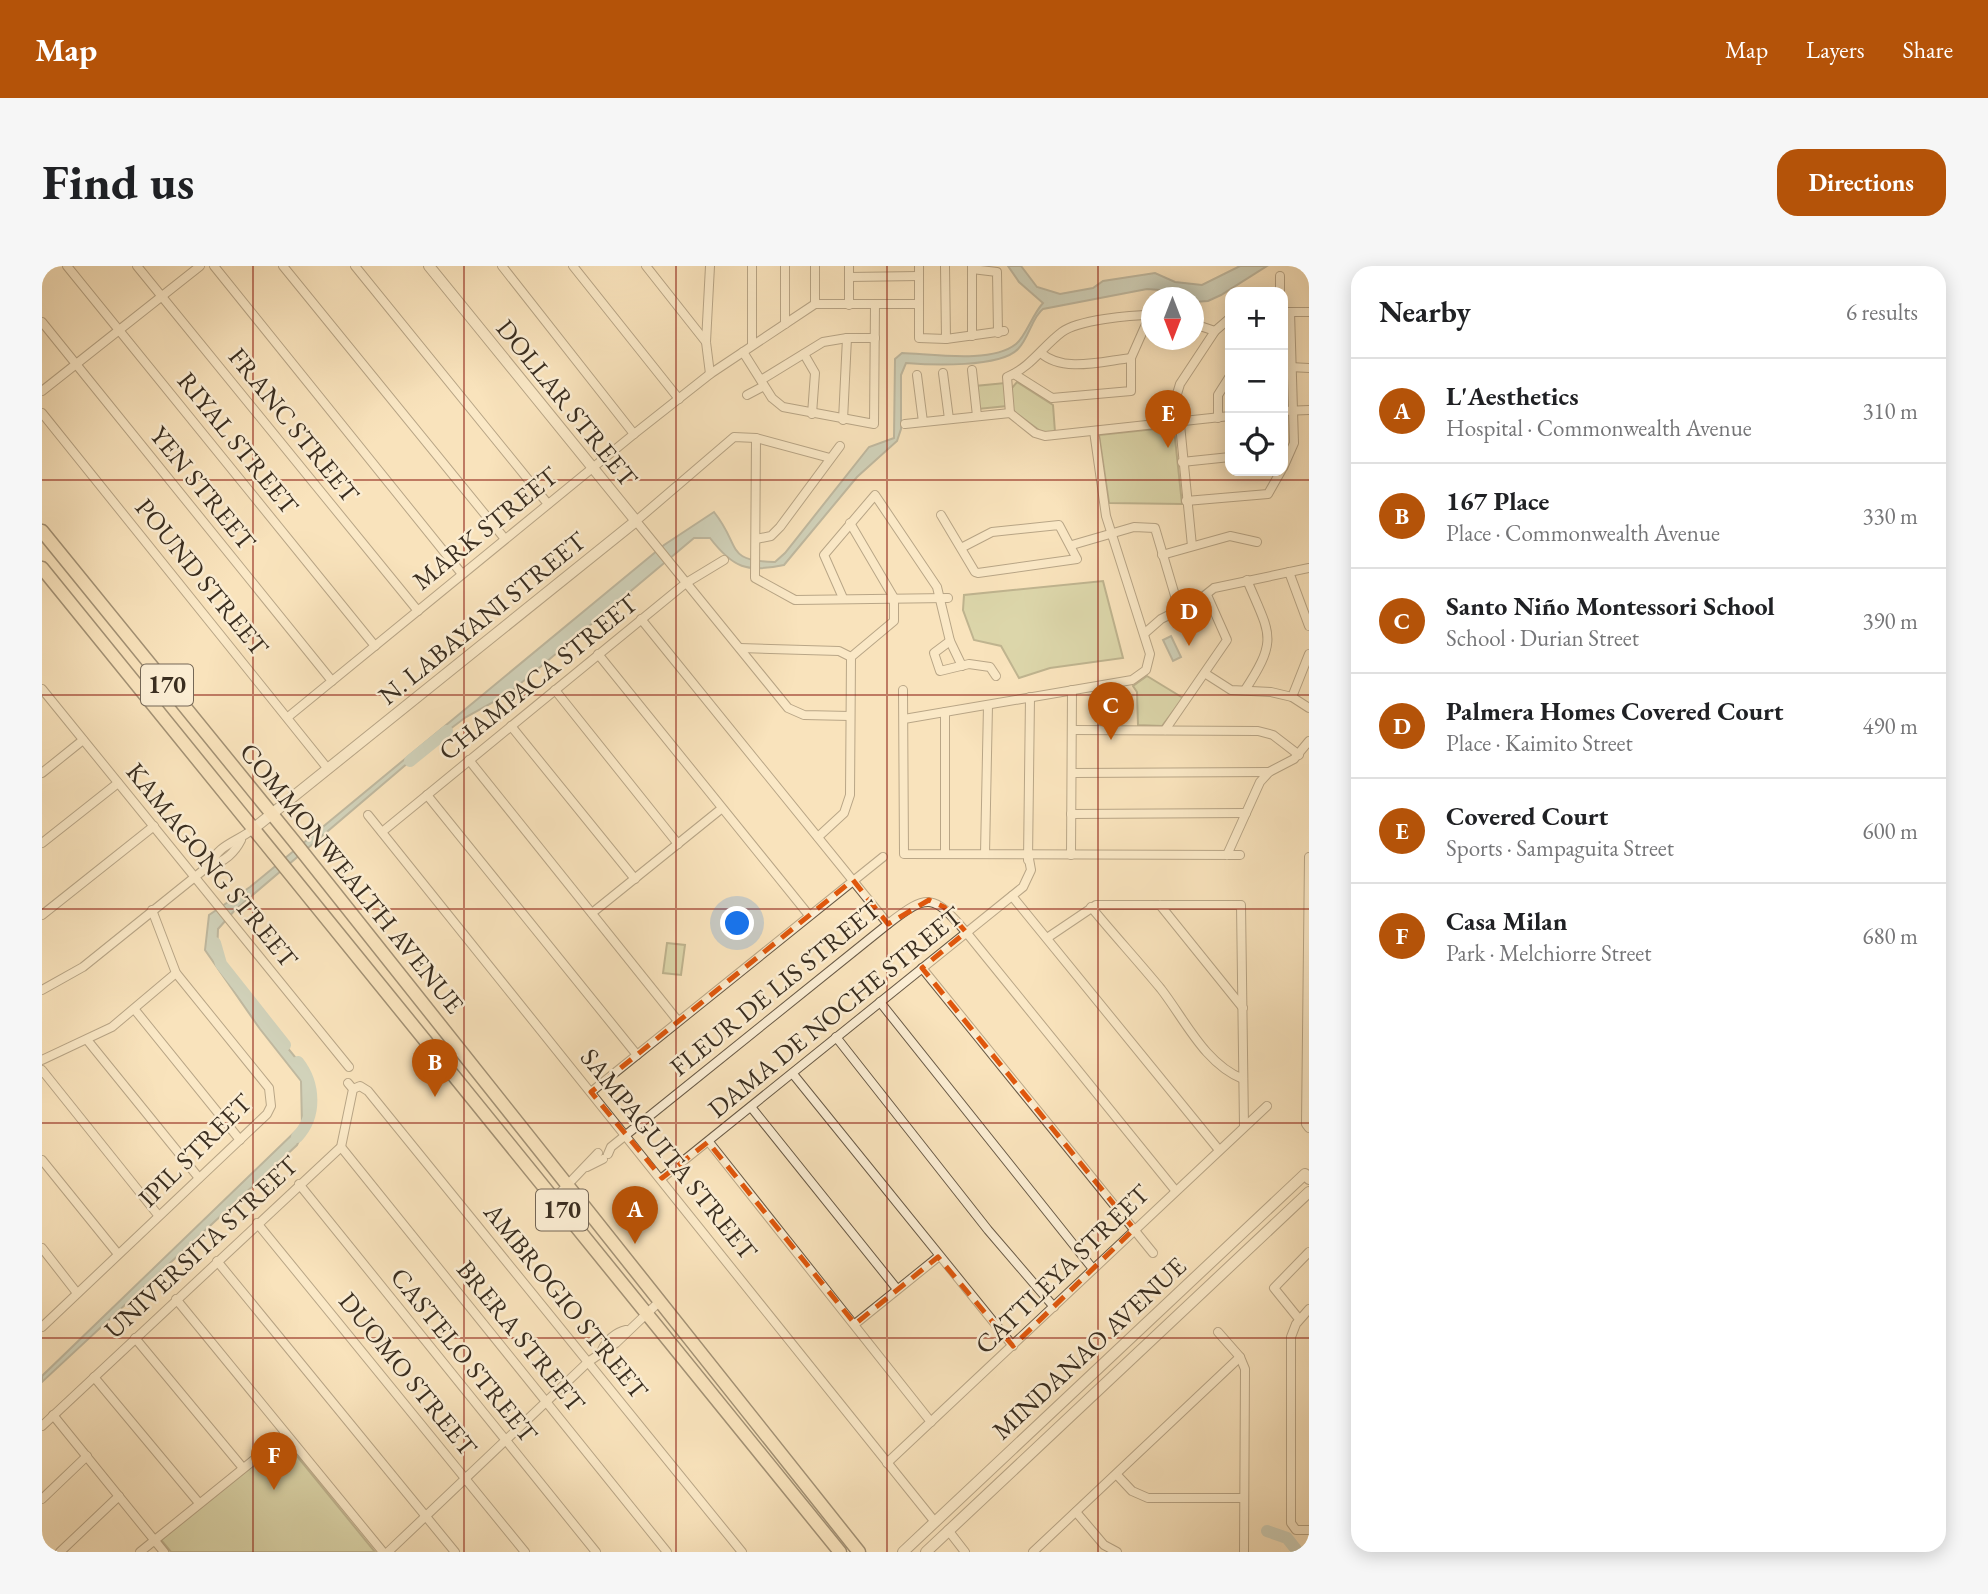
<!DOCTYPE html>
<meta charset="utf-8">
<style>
:root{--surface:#fff;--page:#f6f6f6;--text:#202124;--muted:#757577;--line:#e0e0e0;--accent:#b45309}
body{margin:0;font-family:"EB Garamond",serif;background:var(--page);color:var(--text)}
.controls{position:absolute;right:21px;top:21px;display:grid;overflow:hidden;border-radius:14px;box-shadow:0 4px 18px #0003}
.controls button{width:63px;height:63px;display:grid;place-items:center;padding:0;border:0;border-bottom:2px solid var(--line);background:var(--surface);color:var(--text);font:35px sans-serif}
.compass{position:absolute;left:1099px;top:21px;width:63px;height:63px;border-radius:50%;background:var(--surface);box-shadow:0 4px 18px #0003;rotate:180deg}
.you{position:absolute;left:696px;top:658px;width:24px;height:24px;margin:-18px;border:5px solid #fff;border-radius:50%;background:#1a73e8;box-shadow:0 0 0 10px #1a73e833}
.badge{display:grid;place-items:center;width:46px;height:46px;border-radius:50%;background:var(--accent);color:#fff;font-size:23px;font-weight:700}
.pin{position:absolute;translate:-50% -58px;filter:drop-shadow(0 2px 4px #0008)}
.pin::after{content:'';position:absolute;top:37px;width:24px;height:21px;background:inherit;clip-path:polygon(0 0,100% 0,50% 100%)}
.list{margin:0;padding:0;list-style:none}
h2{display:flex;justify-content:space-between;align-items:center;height:91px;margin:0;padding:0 28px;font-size:30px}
h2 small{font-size:23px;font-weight:400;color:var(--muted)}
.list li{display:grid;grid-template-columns:46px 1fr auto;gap:21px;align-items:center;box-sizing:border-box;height:105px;padding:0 28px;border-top:2px solid var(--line)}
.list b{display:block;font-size:26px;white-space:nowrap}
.list p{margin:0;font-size:23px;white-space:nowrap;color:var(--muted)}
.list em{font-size:23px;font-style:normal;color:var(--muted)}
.icon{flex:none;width:38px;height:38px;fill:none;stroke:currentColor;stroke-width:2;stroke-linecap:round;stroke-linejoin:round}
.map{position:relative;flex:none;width:1267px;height:1286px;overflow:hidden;border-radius:21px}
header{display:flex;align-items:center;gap:42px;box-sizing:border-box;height:98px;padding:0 35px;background:var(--accent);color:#fff}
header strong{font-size:33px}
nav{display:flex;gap:38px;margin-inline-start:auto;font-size:24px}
.intro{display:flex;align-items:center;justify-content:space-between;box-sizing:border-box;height:168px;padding:0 42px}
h1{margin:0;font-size:49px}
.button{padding:18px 32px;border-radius:21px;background:var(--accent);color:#fff;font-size:24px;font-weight:700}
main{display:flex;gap:42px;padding:0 42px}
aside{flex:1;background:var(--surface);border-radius:21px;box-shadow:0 4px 18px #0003}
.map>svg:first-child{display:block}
</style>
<header>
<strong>Map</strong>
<nav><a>Map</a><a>Layers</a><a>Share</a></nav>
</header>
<div class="intro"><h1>Find us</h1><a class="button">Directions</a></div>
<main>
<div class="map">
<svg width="1267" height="1286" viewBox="0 0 1267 1286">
<rect width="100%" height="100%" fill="#f9e3bc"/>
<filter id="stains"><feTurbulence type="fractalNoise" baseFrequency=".00286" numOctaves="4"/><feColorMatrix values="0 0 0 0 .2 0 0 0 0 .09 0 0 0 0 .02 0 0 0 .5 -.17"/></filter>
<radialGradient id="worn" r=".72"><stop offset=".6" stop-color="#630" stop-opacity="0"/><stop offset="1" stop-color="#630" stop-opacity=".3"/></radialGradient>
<!-- green -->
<g fill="#b8c595" stroke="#797a5a" stroke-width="2">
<polygon points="975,116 1011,139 1013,166 1001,167 971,145 969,123"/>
<polygon points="963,117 965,140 936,143 933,120"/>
<polygon points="1113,163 1132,163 1140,238 1067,237 1057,169"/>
<polygon points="1061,315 1081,392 1008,402 977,412 959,380 932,374 921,344 922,329"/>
<polygon points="1105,410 1141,432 1120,460 1096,459 1095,426 1091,420"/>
<polygon points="625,677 643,679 639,709 621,707"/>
<polygon points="242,1174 333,1286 129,1286 119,1274"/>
</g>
<!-- water -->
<g fill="#a1bcb9" stroke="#78837c" stroke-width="2">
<path d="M 966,0 L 979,0 L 995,21 L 1018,28 L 1051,22 L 1061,15 L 1113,7 L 1133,16 L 1160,19 L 1198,0 L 1225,0 L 1179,29 L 1166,35 L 1152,36 L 1152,32 L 1131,31 L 1118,24 L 1105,23 L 1001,43 C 990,51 987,72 976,83 C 958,102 889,99 864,97 L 859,109 L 859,163 L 855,175 L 815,211 L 742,299 C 705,307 691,302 668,272 L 652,272 L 466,428 L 424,451 L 387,479 L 193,644 L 176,663 L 175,688 L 180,701 L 266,807 C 273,832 268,856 255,879 L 0,1116 L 0,1110 L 260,859 L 259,815 L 218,763 L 163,684 L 167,649 L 208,621 L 622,279 L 672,246 C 700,281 682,295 733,296 L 743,287 L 827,181 L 852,172 L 853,93 L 860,87 C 890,88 949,98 974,78 C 984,70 990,49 1001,37 L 977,16 Z"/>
<polygon points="1129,370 1139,391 1131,395 1121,374"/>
</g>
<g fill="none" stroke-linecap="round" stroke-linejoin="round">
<!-- river -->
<g stroke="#a1bcb9" stroke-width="12">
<polyline points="368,495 405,465"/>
<polyline points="173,677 179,698 243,779"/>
<path d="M 255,871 C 275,850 273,818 256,796"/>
<polyline points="1225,1265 1245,1272 1256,1286"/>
</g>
<!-- minor casing -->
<g stroke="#6a5b47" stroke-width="10">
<g id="minor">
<polyline points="25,0 333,380"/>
<polyline points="95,0 376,345"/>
<polyline points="172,0 420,308"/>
<polyline points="241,0 463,273"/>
<polyline points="313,0 506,238"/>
<polyline points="460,0 592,168"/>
<polyline points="531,0 637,133"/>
<polyline points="604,0 664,76"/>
<polyline points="668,0 664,76 668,108"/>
<polyline points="710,0 710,79"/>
<polyline points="877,0 877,72 904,73 962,65"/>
<polyline points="903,0 904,73"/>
<polyline points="930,3 955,6 956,67"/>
<polyline points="807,11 877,10"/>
<polyline points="1238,26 1238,10"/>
<polyline points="773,38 773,0"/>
<polyline points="807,39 807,0"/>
<polyline points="1241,46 1267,46"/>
<polyline points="0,56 290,415"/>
<polyline points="743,58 743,0"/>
<polyline points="1152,58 1173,65"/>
<polyline points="930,70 930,0"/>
<polyline points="701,86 730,132 741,141 832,158 833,38"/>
<path d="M 999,87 C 1021,107 1061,95 1089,92"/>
<polyline points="762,88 773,107 770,148"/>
<polyline points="1248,101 1267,102"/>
<polyline points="930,104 935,150"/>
<polyline points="901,107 907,153"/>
<polyline points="972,108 1010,132 1089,125 1089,92 1108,49"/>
<polyline points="875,109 881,156"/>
<polyline points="719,114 781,76 805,72 833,72"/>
<polyline points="0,125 158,0"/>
<polyline points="705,129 722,120"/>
<polyline points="1241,145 1267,144"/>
<polyline points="0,147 286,503"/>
<path d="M 968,147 L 965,111 C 989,101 1000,81 1020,66 C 1036,54 1088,49 1110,49"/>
<polyline points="1176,152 1176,129 1188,110"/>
<polyline points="801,154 805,72"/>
<polyline points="863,158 968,147 993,167 1003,170 1188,150"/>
<polyline points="714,172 713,312 753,334 906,332"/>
<polyline points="788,192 714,172 692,171 594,255 746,442 762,449 808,450"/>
<polyline points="1140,196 1188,191"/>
<polyline points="1241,202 1252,177 1248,46"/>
<polyline points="1144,235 1226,228 1239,205"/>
<polyline points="899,249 933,306 936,307 1035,293 1017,259 950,266 919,282"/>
<polyline points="808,257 852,332 852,355 809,391"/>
<polyline points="714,273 729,270 738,261 798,180"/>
<polyline points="1030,279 1092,261 1113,262 1137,343"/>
<polyline points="1150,280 1135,128 1138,118 1173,65 1188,52"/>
<polyline points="1120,289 1188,270 1215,276"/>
<polyline points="1247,306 1267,360"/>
<polyline points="801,332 782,289 833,229 895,321 908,375 920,400"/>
<polyline points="599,353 846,658"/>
<polyline points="1103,367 1119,353 1157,334 1172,322 1267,302"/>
<polyline points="908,375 892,387 898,405 927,398 948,401 954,410"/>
<polyline points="698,382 797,385 809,391"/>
<polyline points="556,388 766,648"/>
<polyline points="1164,408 1189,424 1229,426 1250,431 1267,442"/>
<polyline points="0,423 307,801"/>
<polyline points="513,424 636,578"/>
<polyline points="861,424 862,588 1198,589"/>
<path d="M 1203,424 C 1237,372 1228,369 1205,314"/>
<polyline points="1250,431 1267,388"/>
<polyline points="903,446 903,588"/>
<polyline points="246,451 592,168 668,108 773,38 877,38"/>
<polyline points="862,453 1090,414 1104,404 1108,388 1064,250 1052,165"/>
<polyline points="469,460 593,613"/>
<polyline points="1030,464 1216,465 1231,469 1257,489"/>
<polyline points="1123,464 1185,374 1165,329"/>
<polyline points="427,494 636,755"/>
<polyline points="0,507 41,474"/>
<polyline points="1030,507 1227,506"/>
<polyline points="385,529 595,789"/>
<polyline points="1029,548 1204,547"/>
<polyline points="326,549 893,1256"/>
<polyline points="340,566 644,317 682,294"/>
<polyline points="776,571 802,547 808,529 809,391"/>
<polyline points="0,577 76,517"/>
<polyline points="943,588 946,439"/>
<polyline points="1029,589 1030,424"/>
<polyline points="1185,589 1218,516 1227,506 1252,493 1267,475"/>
<polyline points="1267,591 1264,858 1267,862"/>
<polyline points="986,594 988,431"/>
<path d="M 169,598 C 175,579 197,575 211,563"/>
<polyline points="970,630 1177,884"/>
<polyline points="1118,639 1201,742"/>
<path d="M 1049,641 C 1072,669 1096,695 1119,723 C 1143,754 1163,798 1201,813"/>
<polyline points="550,647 679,543"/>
<polyline points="0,649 112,560"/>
<polyline points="1005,672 1054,639 1199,639 1202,860"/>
<polyline points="880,702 1111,987"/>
<path d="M 0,724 L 41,701 L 169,598 C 182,597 193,586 199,574"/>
<polyline points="838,736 1051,1003"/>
<polyline points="93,744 198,874"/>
<polyline points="794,771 946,964 1012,1041"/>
<polyline points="46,775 157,912"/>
<polyline points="0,794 70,761 134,707"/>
<polyline points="0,804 116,949"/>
<polyline points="751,808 971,1080"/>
<polyline points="311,823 318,820 326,825 700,1286"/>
<polyline points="549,826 841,591"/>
<polyline points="709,841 855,1023"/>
<polyline points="667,876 889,1156"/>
<polyline points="299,881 625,1286"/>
<path d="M 566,888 L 569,881 L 846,658 C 886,627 891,628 924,666 L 1133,924"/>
<polyline points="0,894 76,988"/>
<polyline points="545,901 561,893"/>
<polyline points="620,912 981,621 989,604 987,593"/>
<polyline points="257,918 554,1286"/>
<polyline points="512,933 556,887"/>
<polyline points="215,957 483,1286"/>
<polyline points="0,982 35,1027"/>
<polyline points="175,995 413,1286"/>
<polyline points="134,1033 341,1286"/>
<polyline points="1267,1043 1254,1058 1249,1071 1249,1257 1254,1264 1267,1264"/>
<polyline points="1257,1053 1232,1022 1267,986"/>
<polyline points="813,1058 896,991"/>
<polyline points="0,1061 225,848 229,840 227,822 134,707 110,644"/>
<polyline points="1176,1066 1198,1091 1203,1103 1202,1286"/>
<polyline points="93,1072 201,1202"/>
<path d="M 560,1084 C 564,1075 574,1066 584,1064"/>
<polyline points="52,1111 157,1237"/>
<polyline points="11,1149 122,1286"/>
<polyline points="0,1160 299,881 311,823 306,817"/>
<polyline points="845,1197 1225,840"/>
<polyline points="1075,1209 1090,1225 1106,1232 1202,1232"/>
<polyline points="0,1233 45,1190"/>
<polyline points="1034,1246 1062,1279 1075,1286"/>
<polyline points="906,1264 923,1286"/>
<polyline points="18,1286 77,1230"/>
<polyline points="98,1286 244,1168"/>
<polyline points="346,1286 546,1096 574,1077 618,1035"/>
<polyline points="991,1286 1198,1091"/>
</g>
</g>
<!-- tertiary casing -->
<g stroke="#6a5b47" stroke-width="12">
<g id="tertiary">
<polyline points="211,563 594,255 387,0"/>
<polyline points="861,1286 1263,908 1267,913"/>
<polyline points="884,1286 1267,926"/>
</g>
</g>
<!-- primary casing -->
<g stroke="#3a2e20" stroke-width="15">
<g id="primary">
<polyline points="0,265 251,574 817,1286"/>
<polyline points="0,302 798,1286"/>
</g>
</g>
<!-- minor -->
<use href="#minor" stroke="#fbedd3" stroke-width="8"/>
<!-- tertiary -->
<use href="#tertiary" stroke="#fbedd3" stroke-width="10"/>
<!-- primary -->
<use href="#primary" stroke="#f9e3bc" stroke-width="12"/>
</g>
<!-- marked area -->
<path d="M0 0H1267V1286H0ZM 811,614 L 846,658 L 887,634 L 902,641 L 924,666 L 880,702 L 1092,963 L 971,1080 L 896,991 L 813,1058 L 666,876 L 620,912 L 549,826 Z" fill="#f9e3bc" fill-opacity=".55" fill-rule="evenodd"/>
<path fill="none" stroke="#df570d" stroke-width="5" stroke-dasharray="14 9" stroke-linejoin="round" d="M 811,614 L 846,658 L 887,634 L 902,641 L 924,666 L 880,702 L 1092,963 L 971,1080 L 896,991 L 813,1058 L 666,876 L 620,912 L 549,826 Z"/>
<!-- grid -->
<path fill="none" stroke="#8f2418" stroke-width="2" stroke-opacity="0.55" d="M 211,0 L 211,1286M 422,0 L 422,1286M 634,0 L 634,1286M 845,0 L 845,1286M 1056,0 L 1056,1286M 0,214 L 1267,214M 0,429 L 1267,429M 0,643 L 1267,643M 0,857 L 1267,857M 0,1072 L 1267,1072"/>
<g text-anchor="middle" stroke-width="5" stroke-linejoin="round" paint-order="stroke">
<!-- shield labels -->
<g fill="#fbedd3" stroke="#746756" stroke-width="2">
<rect x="99" y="398.5" width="52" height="41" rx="5"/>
<rect x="494" y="923.5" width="52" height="41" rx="5"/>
</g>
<g font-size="24" font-weight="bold" fill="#3a2e20">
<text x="125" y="427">170</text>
<text x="520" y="952">170</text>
</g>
<!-- street labels -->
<g font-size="26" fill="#3a2e20" stroke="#fbedd3">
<text transform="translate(525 137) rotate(51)" y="9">DOLLAR STREET</text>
<text transform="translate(252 159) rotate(51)" y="9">FRANC STREET</text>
<text transform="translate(196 177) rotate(51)" y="9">RIYAL STREET</text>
<text transform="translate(161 222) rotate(51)" y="9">YEN STREET</text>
<text transform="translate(443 262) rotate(-39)" y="9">MARK STREET</text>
<text transform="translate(160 311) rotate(51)" y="9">POUND STREET</text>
<text transform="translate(440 352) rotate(-39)" y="9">N. LABAYANI STREET</text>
<text transform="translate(496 411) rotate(-39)" y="9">CHAMPACA STREET</text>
<text transform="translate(170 599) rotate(51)" y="9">KAMAGONG STREET</text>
<text transform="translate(310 612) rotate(51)" y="9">COMMONWEALTH AVENUE</text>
<text transform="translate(733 722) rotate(-39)" y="9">FLEUR DE LIS STREET</text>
<text transform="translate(793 746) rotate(-39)" y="9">DAMA DE NOCHE STREET</text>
<text transform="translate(153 884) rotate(-45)" y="9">IPIL STREET</text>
<text transform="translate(627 888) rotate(51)" y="9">SAMPAGUITA STREET</text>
<text transform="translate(159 981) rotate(-43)" y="9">UNIVERSITA STREET</text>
<text transform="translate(1020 1003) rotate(-44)" y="9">CATTLEYA STREET</text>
<text transform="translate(524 1035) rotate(51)" y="9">AMBROGIO STREET</text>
<text transform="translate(479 1070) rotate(51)" y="9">BRERA STREET</text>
<text transform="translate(1047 1082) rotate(-43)" y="9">MINDANAO AVENUE</text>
<text transform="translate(422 1089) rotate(51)" y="9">CASTELO STREET</text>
<text transform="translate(366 1108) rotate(51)" y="9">DUOMO STREET</text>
</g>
</g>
<rect width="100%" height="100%" filter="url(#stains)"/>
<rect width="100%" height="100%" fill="url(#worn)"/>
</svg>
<div class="controls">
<button>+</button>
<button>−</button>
<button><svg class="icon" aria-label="locate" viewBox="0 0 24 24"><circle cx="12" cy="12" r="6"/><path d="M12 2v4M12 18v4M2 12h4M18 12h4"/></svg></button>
</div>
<svg class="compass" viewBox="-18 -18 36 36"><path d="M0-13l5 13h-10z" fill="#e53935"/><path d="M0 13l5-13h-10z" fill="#757577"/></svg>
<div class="you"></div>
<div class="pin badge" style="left:593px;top:978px">A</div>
<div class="pin badge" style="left:393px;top:831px">B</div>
<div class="pin badge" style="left:1069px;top:474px">C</div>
<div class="pin badge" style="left:1147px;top:380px">D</div>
<div class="pin badge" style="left:1126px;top:182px">E</div>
<div class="pin badge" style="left:232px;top:1224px">F</div>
</div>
<aside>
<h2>Nearby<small>6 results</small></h2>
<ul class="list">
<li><span class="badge">A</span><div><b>L'Aesthetics</b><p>Hospital · Commonwealth Avenue</p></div><em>310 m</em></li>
<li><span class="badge">B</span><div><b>167 Place</b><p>Place · Commonwealth Avenue</p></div><em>330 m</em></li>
<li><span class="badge">C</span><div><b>Santo Niño Montessori School</b><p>School · Durian Street</p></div><em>390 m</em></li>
<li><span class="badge">D</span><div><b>Palmera Homes Covered Court</b><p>Place · Kaimito Street</p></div><em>490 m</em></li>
<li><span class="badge">E</span><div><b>Covered Court</b><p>Sports · Sampaguita Street</p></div><em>600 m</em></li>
<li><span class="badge">F</span><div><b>Casa Milan</b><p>Park · Melchiorre Street</p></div><em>680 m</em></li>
</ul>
</aside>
</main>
